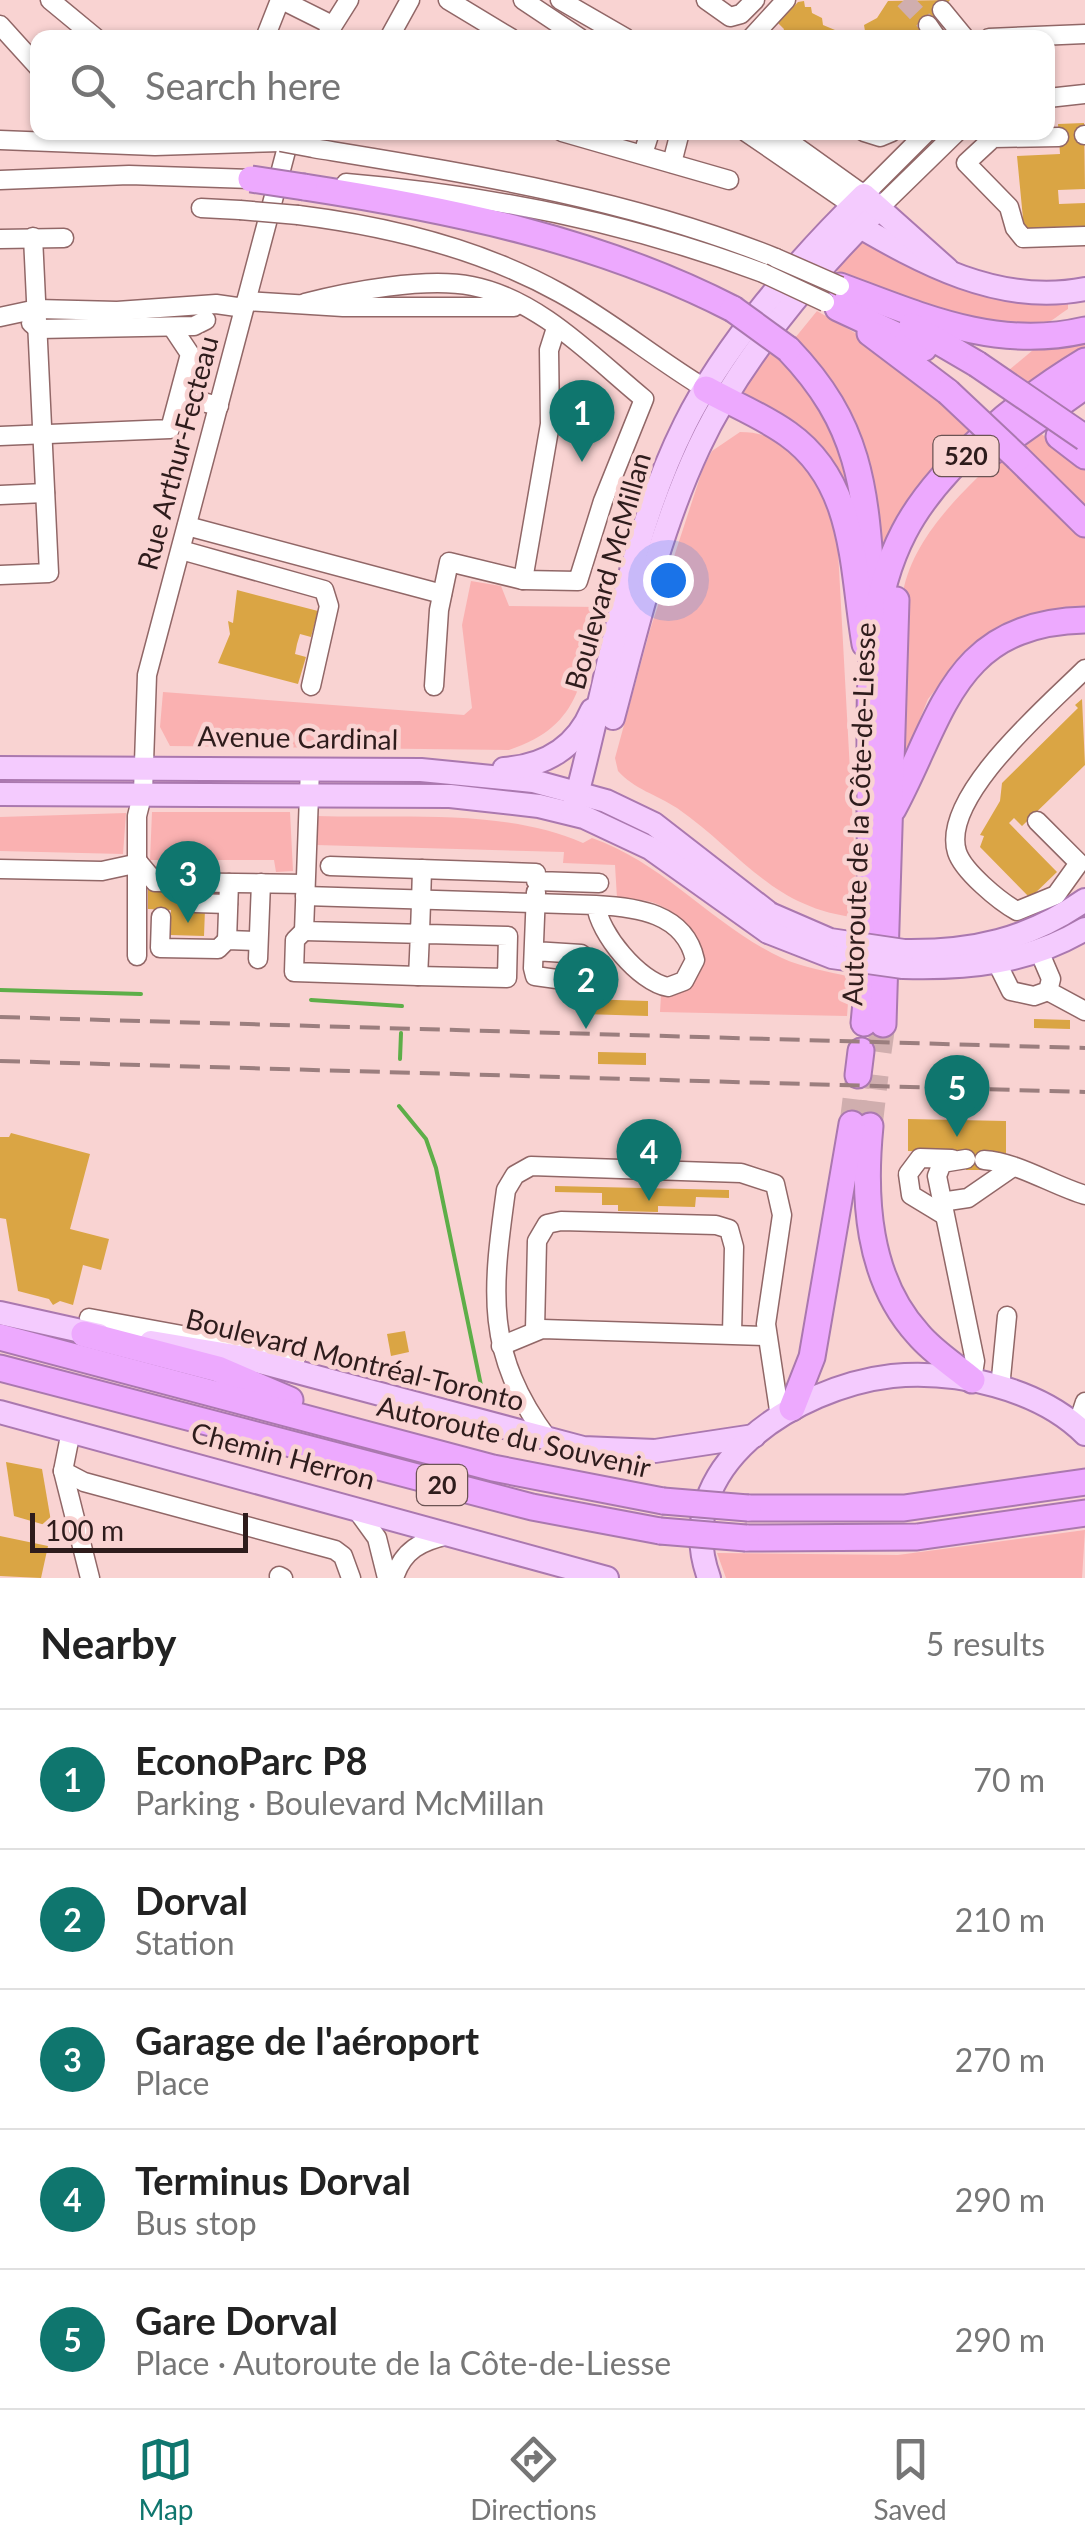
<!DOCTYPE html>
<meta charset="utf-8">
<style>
:root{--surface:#fff;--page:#f6f6f6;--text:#222;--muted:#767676;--line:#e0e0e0;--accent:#0f766e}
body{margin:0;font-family:Lato,sans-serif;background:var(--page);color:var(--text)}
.scale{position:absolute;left:30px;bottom:25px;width:218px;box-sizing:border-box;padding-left:10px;border:5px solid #2e1c1c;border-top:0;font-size:28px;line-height:35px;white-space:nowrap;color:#2e1c1c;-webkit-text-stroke:8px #f9d3d2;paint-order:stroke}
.you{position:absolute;left:668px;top:580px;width:35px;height:35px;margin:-25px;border:8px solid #fff;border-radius:50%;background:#1a73e8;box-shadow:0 0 0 15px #1a73e833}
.badge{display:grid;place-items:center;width:65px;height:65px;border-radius:50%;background:var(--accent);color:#fff;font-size:32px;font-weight:700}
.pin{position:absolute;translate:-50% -82px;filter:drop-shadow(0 2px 5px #0008)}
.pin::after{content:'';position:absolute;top:52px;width:35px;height:30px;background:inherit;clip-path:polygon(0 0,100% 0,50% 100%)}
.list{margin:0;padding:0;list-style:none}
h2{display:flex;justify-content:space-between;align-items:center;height:130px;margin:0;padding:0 40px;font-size:42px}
h2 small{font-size:32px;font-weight:400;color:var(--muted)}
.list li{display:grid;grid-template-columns:65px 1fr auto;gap:30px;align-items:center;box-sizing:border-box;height:140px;padding:0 40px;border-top:2px solid var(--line)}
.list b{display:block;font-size:38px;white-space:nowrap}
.list p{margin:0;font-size:32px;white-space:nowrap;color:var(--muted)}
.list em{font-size:32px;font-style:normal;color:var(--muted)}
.icon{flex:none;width:55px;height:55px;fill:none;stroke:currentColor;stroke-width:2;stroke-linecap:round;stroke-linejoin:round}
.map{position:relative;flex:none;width:1085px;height:1578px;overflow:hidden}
.search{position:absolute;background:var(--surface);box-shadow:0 2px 8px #0004;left:30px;right:30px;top:30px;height:110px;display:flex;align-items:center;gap:25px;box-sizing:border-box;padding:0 35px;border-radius:20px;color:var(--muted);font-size:38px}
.sheet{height:830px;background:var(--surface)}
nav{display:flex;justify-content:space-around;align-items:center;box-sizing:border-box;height:140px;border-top:2px solid var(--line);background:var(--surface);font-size:28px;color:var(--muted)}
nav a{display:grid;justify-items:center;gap:5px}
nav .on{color:var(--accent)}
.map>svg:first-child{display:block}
</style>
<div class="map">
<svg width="1085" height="1578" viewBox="0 0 1085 1578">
<rect width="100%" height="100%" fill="#f9d3d2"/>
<!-- green -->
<g fill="#fab1b1">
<path d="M 864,240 C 932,277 988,309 1068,302 L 1068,309 C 1060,314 1050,323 1041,325 C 985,336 886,291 835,270 Z"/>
<polygon points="817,311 876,345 979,431 884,557 817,365 795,338"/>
<polygon points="1085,339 1085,352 1034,386 1009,370 1039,345"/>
<path d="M 768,344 C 823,401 840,440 861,514 L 744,392 L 742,384 Z"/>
<polygon points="1035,429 1085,467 1085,514 1013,444"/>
<path d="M 740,432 C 798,432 822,483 837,532 L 858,918 C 771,908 743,854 677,808 C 657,795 634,789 618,771 L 615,758 L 650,630 L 703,468 L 712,451 Z"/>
<path d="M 1001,455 L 1085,534 L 1085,612 L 948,674 L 928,699 L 908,748 L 901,748 C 902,700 895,638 903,592 C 914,536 962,492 1001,455 Z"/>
<path d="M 471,581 L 501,586 L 509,606 L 599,607 C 581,676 585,725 509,750 L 170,746 L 160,727 L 163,692 L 464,715 L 472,708 L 462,625 Z"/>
<polygon points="152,812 290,812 293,871 276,872 274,860 150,860"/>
<polygon points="126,813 123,854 0,851 0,817"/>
<path d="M 316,816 C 401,819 504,808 583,843 L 592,838 C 666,864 713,926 782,958 C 803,968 828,971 850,977 L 847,1016 L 660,1012 L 661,995 C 728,986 703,923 657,904 C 645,899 630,899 617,898 L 615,865 L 563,863 L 564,852 L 316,845 Z"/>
<polygon points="1085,1530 1082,1578 726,1578 717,1553 898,1555"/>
</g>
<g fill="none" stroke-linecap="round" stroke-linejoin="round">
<!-- stream -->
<g stroke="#5dae48" stroke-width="4">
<polyline points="0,990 141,994"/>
<polyline points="311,1000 402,1006"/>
<polyline points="400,1059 401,1033"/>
<polyline points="399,1106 426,1139 436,1168 484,1400"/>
</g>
</g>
<!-- building -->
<g fill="#daa544">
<polygon points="950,0 917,38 859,38 858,32 865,31 864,25 877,18 888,1"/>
<polygon points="804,1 805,7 811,7 812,13 822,18 823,25 835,30 836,38 781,38 784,29 778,23 798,2"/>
<polygon points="1084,123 1085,189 1058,190 1059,204 1085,203 1085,227 1024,229 1017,156 1060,154 1058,124"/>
<polygon points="237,590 318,611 311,637 300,634 297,644 295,654 306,657 298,684 218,663 230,634 228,621 233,623"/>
<polygon points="1082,699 1085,765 1022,826 1014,818 1009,823 1057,872 1030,898 980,847 984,836 980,835 1000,801 1002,783 1078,708 1075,705"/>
<polygon points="148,889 195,890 194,909 205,909 204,936 170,935 171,910 148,909"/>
<polygon points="584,999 648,1001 648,1016 584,1014"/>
<polygon points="1034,1019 1070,1020 1070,1029 1034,1028"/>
<polygon points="598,1052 646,1053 646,1065 598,1064"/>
<polygon points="908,1119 1006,1121 1006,1155 984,1154 983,1170 966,1170 966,1153 908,1151"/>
<polygon points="11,1133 90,1154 70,1229 109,1239 101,1270 83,1265 73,1305 60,1301 53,1305 49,1299 18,1291 6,1219 0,1218 0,1137 9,1137"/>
<polygon points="555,1186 729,1190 729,1198 696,1197 695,1207 658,1206 658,1212 618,1211 618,1205 602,1205 602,1193 555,1192"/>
<polygon points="405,1331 409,1352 391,1356 387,1334"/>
<polygon points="6,1462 42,1469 52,1527 14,1516"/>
<polygon points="0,1536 48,1546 41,1578 0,1576"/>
</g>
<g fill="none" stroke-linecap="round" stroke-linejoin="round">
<!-- minor-tunnel -->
<polyline stroke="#d0aeae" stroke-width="18" stroke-dasharray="18 9" stroke-linecap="butt" points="904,0 928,25"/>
<!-- highway-tunnel -->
<g stroke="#d0aeae" stroke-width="25" stroke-dasharray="25 12" stroke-linecap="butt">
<polyline points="879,1052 883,1024"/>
<polyline points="852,1124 858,1075"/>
<polyline points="870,1126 876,1075"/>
</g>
<!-- minor casing -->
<g stroke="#916767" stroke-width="21">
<g id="minor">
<polyline points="50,0 96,38"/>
<polyline points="282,0 332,25"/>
<polyline points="448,0 511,38"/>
<polyline points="523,0 580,38"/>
<polyline points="560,0 626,38"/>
<polyline points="706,0 730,17 741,14 755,0"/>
<polyline points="942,10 965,38"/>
<polyline points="0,25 38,67"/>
<polyline points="928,25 937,38"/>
<polyline points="265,38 280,0"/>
<polyline points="325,38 349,0"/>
<polyline points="389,38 410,0"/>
<polyline points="751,38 786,0"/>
<polyline points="989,38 1085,34"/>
<polyline points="1048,98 1085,94"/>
<polyline points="562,132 729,180"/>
<polyline points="746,132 861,211"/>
<polyline points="776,132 864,195 927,132"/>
<polyline points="864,132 880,137 892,132"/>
<polyline points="1084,135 1085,135"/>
<polyline points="1059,137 993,138 966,163 1009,207 1015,228 1023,238 1085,236"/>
<polyline points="0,140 155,146 281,142"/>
<path d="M 313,148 C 471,174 627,198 776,258"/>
<polyline points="643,154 650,132"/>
<polyline points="672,163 680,132"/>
<polyline points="0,180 129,175 251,179"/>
<path d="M 346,183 C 490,195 627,222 763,273"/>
<polyline points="201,208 240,210"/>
<polyline points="878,209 957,132"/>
<path d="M 298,215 C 386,226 481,249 560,293 C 611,321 656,359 706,389"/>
<polyline points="0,239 64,238"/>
<polyline points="246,301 343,307 514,307"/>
<path d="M 305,303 C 350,291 426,277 472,286 C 539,299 594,358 644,399 L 603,501 L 578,581 L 523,580 L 449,562 L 439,610 L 434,686"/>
<polyline points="0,317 37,309 117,311 216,304 244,308"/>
<polyline points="31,323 38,329 194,326 206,320"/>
<polyline points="182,388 186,398 219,406"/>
<polyline points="0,436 170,429 190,354 172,327"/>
<polyline points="0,495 45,493"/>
<polyline points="187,526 442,594"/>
<polyline points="181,550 324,590 329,606 311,686"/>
<polyline points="0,575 49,573 33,237"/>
<polyline points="523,580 550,424 549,350 556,328"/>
<path d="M 310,768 L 304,931 L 508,936 L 507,978 L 418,976 C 420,940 421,905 422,869"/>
<path d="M 1037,821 L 1079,863 L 1056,895 L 1017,911 C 999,901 963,871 957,852 C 940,797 1049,705 1085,669"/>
<polyline points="139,863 155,882 305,884"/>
<polyline points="330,866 536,873 536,881 599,883"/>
<polyline points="0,869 102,871 139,863"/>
<path d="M 305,896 L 596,905 C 636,907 685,913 695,960 L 684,981 L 668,987 C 639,982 599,933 596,905"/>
<polyline points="195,903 228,904"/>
<polyline points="161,917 160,948 218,949 227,940 258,941"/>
<polyline points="304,931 295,940 294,972 418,976"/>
<polyline points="227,940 229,883"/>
<polyline points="534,951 581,954 588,959 590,973 578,982 535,976 533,968 536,892"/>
<polyline points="137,956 137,816 143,792 147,675 291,132"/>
<polyline points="258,959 261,883"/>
<polyline points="997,963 1011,991 1034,996 1048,991 1051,979 1039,951"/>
<polyline points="1048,991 1085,1011"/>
<polyline points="966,1159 942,1163 937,1176 975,1361 972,1380"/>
<path d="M 984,1160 C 1017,1162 1052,1185 1085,1195"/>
<polyline points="941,1202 968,1198 1013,1167"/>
<polyline points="944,1215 911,1195 908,1174 920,1158 952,1159"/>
<polyline points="89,1318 296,1356 293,1370"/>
<polyline points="535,1330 537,1241 547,1224 561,1221 716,1225 729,1229 734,1247 732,1334"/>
<polyline points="501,1346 542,1329 766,1336"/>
<polyline points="1000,1388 1007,1316"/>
<polyline points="1077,1426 1085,1402"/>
<polyline points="71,1431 63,1471 90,1578"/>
<path d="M 548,1439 C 484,1353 492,1291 506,1190 L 515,1175 L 531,1166 L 741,1173 L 775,1184 L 782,1215 L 766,1324 L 780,1417"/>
<polyline points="63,1471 84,1482 335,1550 343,1556 351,1578"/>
<polyline points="356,1509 377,1538 387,1578"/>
<polyline points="279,1576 283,1578"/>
<path d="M 394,1578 C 403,1550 421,1541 449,1535"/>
</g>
</g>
<!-- major casing -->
<g stroke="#aa78af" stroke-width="26">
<g id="major">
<path d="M 850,221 C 922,263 999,306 1085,289"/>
<path d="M 613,718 C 637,628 659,532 699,447 C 739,362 811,275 878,209"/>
<polyline points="0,768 421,770 533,781 606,801 654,824 770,914"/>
<path d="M 504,769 C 544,766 576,748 592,710"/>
<polyline points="0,794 450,796 539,806 584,817 650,848 768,932"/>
<path d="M 572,813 C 608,685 625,544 685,424 C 725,344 800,257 864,195 L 947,269"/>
<path d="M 904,951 C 972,952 1028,940 1085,900"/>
<path d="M 903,967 C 968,969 1028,963 1085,929"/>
<polyline points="0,1313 99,1335"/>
<polyline points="151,1342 241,1357 583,1448 655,1451 754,1436"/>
<polyline points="0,1412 607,1578"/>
<path d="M 709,1578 C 668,1466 797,1387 892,1376 C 956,1370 1039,1388 1085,1434"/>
</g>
</g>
<!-- highway casing -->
<g stroke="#aa78af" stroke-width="29">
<g id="highway">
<path d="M 304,187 C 452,210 599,240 733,309"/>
<path d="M 840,286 C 921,316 997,351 1085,330"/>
<polyline points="838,308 924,348"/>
<polyline points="912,326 977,364"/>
<polyline points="870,333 948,392"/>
<path d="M 788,349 C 861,425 865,488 872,587"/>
<path d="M 706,389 C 733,404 763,416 788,434 C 857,483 852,569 865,644"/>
<polyline points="1059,436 1085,456"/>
<polyline points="992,452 1085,386"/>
<polyline points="1018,458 1085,524"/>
<path d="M 893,809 C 943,717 952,623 1085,620"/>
<path d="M 864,1023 C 874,932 869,841 870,749 C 870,676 869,599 904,532 C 938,466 1022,399 1085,361"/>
<polyline points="883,1024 896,600"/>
<polyline points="858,1075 861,1051"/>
<path d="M 870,1126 C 863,1197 867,1278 918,1334 C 933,1352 954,1365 972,1380"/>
<polyline points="84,1334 218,1369 290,1400"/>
<polyline points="0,1337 493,1468 663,1501"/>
<polyline points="0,1368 532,1507 660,1531"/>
<polyline points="792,1408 812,1357 852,1124"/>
<polyline points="748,1508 904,1508 1085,1482"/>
<polyline points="746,1538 917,1537 1085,1513"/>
</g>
</g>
<!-- minor -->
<use href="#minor" stroke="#fff" stroke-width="18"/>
<!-- major -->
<use href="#major" stroke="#f4cbfe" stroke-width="22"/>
<!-- highway -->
<use href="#highway" stroke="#eda9fe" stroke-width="25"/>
<!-- rail -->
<g stroke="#9b7e7e" stroke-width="4" stroke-dasharray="20 10" stroke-linecap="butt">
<polyline points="0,1017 1085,1048"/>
<polyline points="0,1061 1085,1092"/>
</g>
<!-- minor-bridge casing -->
<g stroke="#916767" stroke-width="21" stroke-linecap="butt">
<g id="minor-bridge">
<polyline points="281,142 313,148"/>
<polyline points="240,210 298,215"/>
<polyline points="776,258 840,286"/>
<polyline points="763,273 825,302"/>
</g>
</g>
<!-- major-bridge casing -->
<g stroke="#aa78af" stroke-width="26" stroke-linecap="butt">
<g id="major-bridge">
<polyline points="770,914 830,940 904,951"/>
<polyline points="768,932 832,957 903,967"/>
</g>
</g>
<!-- highway-bridge casing -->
<g stroke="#aa78af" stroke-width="29" stroke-linecap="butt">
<g id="highway-bridge">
<polyline points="251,179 304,187"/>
<polyline points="733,309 788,349"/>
<polyline points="977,364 1085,438"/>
<polyline points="948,392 1018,458"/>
<polyline points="663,1501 748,1508"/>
<polyline points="660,1531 746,1538"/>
</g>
</g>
<!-- minor-bridge -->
<use href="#minor-bridge" stroke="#fff" stroke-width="18"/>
<!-- major-bridge -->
<use href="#major-bridge" stroke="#f4cbfe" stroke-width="22"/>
<!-- highway-bridge -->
<use href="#highway-bridge" stroke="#eda9fe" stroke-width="25"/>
</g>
<g text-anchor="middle" stroke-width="9" stroke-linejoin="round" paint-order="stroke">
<!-- shield labels -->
<g fill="#f9d3d2" stroke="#6b5353" stroke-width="2.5">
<rect x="933.5" y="436" width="65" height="40" rx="8"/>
<rect x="417" y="1465" width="50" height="40" rx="8"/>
</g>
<g font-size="25" font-weight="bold" fill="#2e1c1c">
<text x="966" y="465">520</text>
<text x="442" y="1494">20</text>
</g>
<!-- street labels -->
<g font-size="28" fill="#2e1c1c" stroke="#f9d3d2">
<text transform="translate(178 453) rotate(-75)" y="10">Rue Arthur-Fecteau</text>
<text transform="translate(608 571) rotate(-74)" y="10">Boulevard McMillan</text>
<text transform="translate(298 738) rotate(1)" y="10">Avenue Cardinal</text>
<text transform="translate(859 814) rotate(-88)" y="10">Autoroute de la Côte-de-Liesse</text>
<text transform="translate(355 1360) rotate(14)" y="10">Boulevard Montréal-Toronto</text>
<text transform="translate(514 1437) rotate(13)" y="10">Autoroute du Souvenir</text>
<text transform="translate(283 1456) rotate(15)" y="10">Chemin Herron</text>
</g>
</g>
</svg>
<div class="scale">100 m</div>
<div class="you"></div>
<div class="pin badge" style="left:582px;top:462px">1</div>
<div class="pin badge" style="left:586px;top:1029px">2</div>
<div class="pin badge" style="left:188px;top:923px">3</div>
<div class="pin badge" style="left:649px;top:1201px">4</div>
<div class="pin badge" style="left:957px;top:1137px">5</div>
<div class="search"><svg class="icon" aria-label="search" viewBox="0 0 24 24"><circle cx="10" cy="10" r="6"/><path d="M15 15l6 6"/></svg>Search here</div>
</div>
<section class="sheet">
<h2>Nearby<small>5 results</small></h2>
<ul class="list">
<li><span class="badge">1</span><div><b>EconoParc P8</b><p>Parking · Boulevard McMillan</p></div><em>70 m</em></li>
<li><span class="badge">2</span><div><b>Dorval</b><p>Station</p></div><em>210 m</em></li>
<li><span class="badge">3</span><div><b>Garage de l'aéroport</b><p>Place</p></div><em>270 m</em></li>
<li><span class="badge">4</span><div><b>Terminus Dorval</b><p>Bus stop</p></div><em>290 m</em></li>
<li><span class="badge">5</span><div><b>Gare Dorval</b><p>Place · Autoroute de la Côte-de-Liesse</p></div><em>290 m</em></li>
</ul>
</section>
<nav>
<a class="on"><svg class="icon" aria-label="map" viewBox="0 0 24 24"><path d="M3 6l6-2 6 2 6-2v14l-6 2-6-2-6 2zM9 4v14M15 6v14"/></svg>Map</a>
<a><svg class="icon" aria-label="directions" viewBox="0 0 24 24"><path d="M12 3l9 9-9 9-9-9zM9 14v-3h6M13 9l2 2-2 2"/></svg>Directions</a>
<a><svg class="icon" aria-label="saved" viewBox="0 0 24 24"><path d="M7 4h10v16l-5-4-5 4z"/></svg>Saved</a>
</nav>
